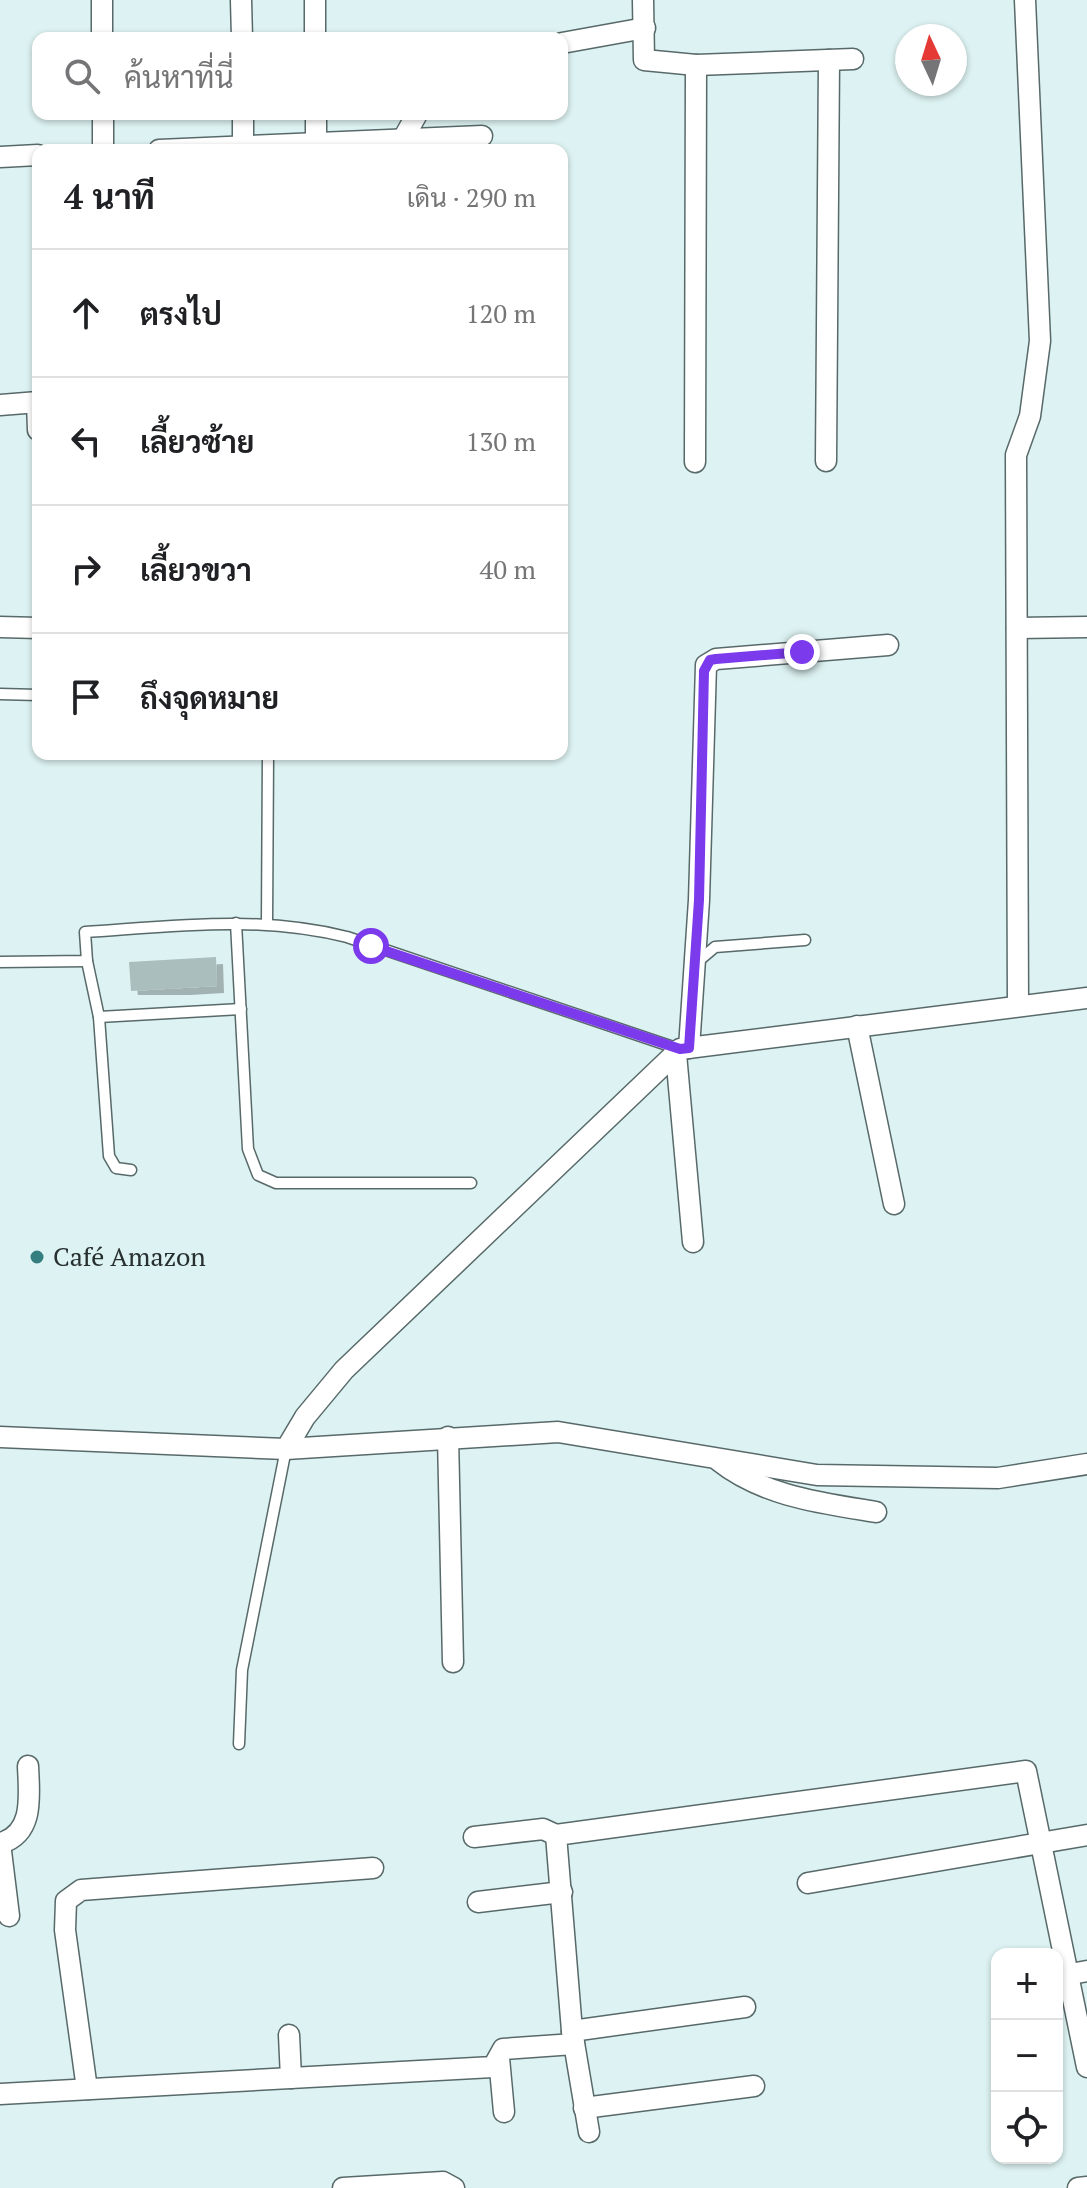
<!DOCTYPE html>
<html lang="th">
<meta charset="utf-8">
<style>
:root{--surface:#fff;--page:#f6f6f6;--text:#202124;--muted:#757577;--line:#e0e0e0}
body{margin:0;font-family:"PT Serif",Sarabun,serif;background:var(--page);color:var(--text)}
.controls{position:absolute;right:24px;bottom:24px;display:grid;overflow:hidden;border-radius:16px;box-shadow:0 2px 6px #0004}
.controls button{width:72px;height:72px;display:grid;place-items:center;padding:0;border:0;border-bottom:2px solid var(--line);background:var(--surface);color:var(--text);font:40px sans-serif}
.compass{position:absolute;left:895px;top:24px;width:72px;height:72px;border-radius:50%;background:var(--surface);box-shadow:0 2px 6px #0004;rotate:356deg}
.stop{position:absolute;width:24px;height:24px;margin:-18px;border:6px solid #7c3aed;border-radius:50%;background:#fff}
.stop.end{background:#7c3aed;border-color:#fff;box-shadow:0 2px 8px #0008}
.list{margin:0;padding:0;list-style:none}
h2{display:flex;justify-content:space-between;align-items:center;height:104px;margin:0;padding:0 32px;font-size:34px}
h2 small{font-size:26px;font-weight:400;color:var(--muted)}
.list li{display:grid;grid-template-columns:52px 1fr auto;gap:24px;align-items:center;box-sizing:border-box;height:128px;padding:0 32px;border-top:2px solid var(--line)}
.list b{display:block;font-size:30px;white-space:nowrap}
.list em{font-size:26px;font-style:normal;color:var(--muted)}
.icon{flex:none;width:44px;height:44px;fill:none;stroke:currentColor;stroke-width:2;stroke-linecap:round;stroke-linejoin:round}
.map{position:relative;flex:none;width:1087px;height:2188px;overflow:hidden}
.search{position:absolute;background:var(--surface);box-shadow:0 2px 6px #0004;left:32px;top:32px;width:536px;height:88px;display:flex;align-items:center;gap:20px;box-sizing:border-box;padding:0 28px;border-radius:16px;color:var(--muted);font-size:30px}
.panel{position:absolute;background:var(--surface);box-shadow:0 2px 6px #0004;left:32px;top:144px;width:536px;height:616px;border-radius:16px}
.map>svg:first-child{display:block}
</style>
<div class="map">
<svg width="1087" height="2188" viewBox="0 0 1087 2188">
<defs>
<filter id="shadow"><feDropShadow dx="7" dy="7" stdDeviation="0" flood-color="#0004"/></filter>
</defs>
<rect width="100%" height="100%" fill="#ddf2f2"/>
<!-- building -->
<polygon fill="#aabebe" filter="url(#shadow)" points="216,957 217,986 131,991 129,962"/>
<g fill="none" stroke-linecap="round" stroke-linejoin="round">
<!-- lane casing -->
<g stroke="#586969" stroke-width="13">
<g id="lane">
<polyline points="0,694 38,695"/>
<polyline points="267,922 268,754"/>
<polyline points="236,923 248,1149 258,1175 276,1183 471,1183"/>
<polyline points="87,961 99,1017 109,1156 116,1168 131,1170"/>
<path d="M 0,962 L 87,961 L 85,932 C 176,926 258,915 347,937 L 679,1049"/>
<polyline points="696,963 715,947 805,940"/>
<polyline points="99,1017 241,1009"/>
<polyline points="239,1744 242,1670 286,1449"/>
</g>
</g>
<!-- street casing -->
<g stroke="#586969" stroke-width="23">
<g id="street">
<polyline points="102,0 102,38"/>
<polyline points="241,0 242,38"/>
<polyline points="315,0 315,38"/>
<polyline points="643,0 644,60 696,65 853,59"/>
<polyline points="562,43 645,28"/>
<polyline points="103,114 103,150"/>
<polyline points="243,114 243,150"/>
<polyline points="316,114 316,143"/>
<polyline points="403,139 417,114"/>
<polyline points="159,150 482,136"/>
<polyline points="0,157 38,155"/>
<polyline points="37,402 38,430"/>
<polyline points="0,405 38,402"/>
<polyline points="826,461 829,60"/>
<polyline points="695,462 696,65"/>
<polyline points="0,627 38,628"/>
<polyline points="1017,628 1087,627"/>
<polyline points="1018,1006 1016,455 1030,416 1040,341 1025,0"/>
<polyline points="857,1026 894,1204"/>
<polyline points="689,1048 699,900 706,665 716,659 888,645"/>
<polyline points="676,1054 693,1242"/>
<polyline points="0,1437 286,1449 558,1432 817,1475 998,1478 1087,1464"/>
<polyline points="448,1437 453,1662"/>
<polyline points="286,1449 305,1417 344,1370 680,1049 1087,998"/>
<path d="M 719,1461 C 763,1496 821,1503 876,1512"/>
<polyline points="474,1837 543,1829 556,1835"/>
<polyline points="0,1843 9,1916"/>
<path d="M 1,1843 C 35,1833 29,1794 28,1766"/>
<polyline points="808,1883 1087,1835"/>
<polyline points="478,1902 562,1892"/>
<polyline points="1065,1975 1087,1971"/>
<polyline points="572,2031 745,2007"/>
<polyline points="289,2035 291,2078"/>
<polyline points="499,2058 504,2112"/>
<polyline points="87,2089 65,1930 66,1901 81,1890 373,1868"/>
<polyline points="0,2094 493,2067 503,2049 574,2044"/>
<polyline points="584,2108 754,2086"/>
<polyline points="589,2132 572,2031 556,1835 1026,1771 1087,2067"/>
<polyline points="343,2188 443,2182 454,2188"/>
<polyline points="1078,2188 1087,2187"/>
</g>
</g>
<!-- lane -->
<use href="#lane" stroke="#fff" stroke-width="10"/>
<!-- street -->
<use href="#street" stroke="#fff" stroke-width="20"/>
</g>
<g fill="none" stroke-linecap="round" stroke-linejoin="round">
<!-- route -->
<polyline stroke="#7c3aed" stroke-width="10" points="371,946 680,1049 689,1048 699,900 704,671 710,660 716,659 802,652"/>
</g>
<!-- markers -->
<circle fill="#357e7f" stroke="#ddf2f2" stroke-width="3" cx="37" cy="1257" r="8"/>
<g text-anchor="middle" stroke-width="6" stroke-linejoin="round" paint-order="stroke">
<!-- poi labels -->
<g font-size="26" fill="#272f2f" stroke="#ddf2f2" text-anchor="start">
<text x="53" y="1266">Café Amazon</text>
</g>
</g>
</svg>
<div class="controls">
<button>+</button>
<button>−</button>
<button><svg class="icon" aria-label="locate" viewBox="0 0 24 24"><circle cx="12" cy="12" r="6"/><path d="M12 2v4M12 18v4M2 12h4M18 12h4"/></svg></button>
</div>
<svg class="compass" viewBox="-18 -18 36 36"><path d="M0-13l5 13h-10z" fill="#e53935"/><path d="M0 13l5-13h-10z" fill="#757577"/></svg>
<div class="stop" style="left:371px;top:946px"></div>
<div class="stop end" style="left:802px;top:652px"></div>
<div class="search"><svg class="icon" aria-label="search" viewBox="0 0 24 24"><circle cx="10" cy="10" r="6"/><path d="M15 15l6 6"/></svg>ค้นหาที่นี่</div>
<section class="panel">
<h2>4 นาที<small>เดิน · 290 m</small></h2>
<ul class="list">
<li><svg class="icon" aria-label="ahead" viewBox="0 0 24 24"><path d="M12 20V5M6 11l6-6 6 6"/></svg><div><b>ตรงไป</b></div><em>120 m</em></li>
<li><svg class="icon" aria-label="left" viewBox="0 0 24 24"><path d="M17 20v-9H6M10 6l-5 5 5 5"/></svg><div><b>เลี้ยวซ้าย</b></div><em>130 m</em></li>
<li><svg class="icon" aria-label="right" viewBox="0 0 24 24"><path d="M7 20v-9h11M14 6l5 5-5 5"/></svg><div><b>เลี้ยวขวา</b></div><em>40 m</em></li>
<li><svg class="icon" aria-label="arrive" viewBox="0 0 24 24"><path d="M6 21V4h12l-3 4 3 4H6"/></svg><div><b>ถึงจุดหมาย</b></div></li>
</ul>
</section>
</div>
